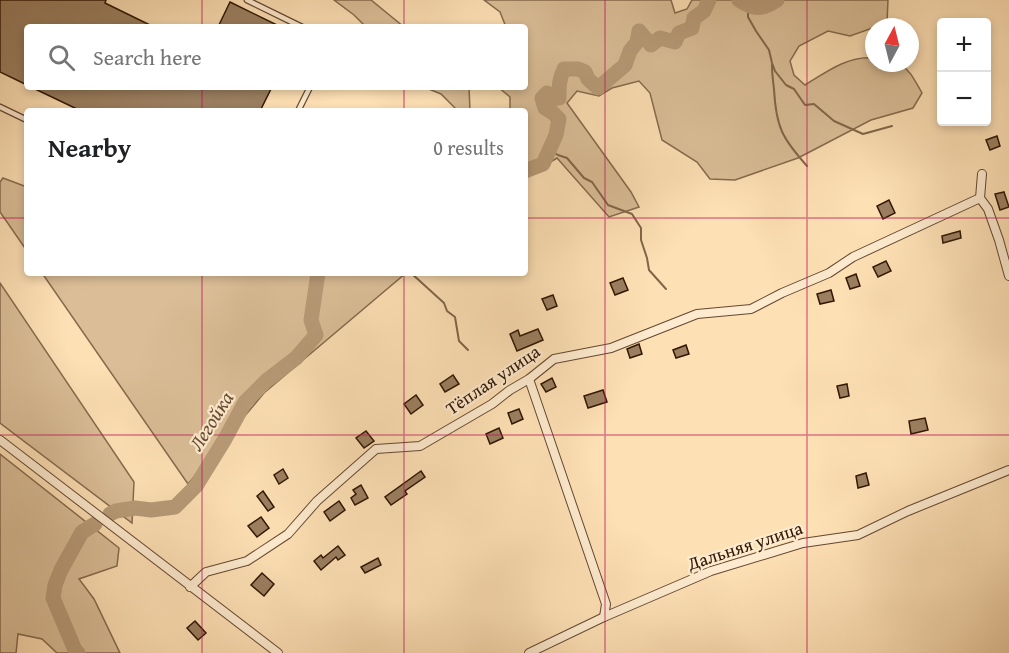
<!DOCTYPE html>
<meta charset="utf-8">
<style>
:root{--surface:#fff;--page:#f6f6f6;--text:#202124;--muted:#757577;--line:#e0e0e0}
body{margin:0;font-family:"Gentium Book Plus",serif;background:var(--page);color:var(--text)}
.controls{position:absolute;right:18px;top:18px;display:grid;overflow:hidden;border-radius:6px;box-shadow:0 3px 9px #0003}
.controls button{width:54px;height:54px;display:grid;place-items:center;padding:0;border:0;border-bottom:2px solid var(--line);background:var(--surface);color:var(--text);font:30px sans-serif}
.compass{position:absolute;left:865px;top:18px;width:54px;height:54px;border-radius:50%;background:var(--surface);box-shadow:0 3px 9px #0003;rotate:7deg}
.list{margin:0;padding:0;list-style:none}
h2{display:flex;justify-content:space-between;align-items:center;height:78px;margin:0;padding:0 24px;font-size:26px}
h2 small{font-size:20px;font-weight:400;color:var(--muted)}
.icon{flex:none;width:33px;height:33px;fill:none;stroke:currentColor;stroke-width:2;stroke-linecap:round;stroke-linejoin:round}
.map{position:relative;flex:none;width:1009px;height:653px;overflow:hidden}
.search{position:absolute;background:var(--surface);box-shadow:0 3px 9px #0003;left:24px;top:24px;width:504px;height:66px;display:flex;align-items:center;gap:15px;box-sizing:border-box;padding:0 21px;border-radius:6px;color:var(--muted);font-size:22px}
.panel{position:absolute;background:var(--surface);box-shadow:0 3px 9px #0003;left:24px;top:108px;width:504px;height:168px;border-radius:6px}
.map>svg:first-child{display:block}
</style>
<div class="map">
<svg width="1009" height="653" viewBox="0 0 1009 653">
<rect width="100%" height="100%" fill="#fee0b5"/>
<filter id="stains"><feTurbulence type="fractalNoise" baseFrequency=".00333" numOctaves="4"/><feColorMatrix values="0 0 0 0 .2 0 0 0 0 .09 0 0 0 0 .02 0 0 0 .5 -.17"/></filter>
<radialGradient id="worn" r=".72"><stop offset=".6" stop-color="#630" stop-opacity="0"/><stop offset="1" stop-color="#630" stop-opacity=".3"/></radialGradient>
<!-- green -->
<g fill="#dbbe97" stroke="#866a4d" stroke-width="1.5">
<polygon points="334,0 371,0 404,27 366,27 354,15"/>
<path d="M 484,0 L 671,0 L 675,13 L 687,9 L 692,0 L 888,0 L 887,23 L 850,36 L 828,31 L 799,46 L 790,61 L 794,75 L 805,85 C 826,72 849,55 874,58 L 874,63 C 907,63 906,65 922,93 L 913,108 L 871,120 L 798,158 L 735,180 L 710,179 L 697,162 L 662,140 L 650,93 L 639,81 L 612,88 L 599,96 L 577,91 L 567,103 L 631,192 L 639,207 L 609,217 L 557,158 L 525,178 L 525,111 L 510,111 L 510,97 L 498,87 L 525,87 L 525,27 L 506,27 L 500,12 Z"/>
<polygon points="424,87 469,87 470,111 458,111 441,94"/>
<polygon points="3,178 27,187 27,251 0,212 0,182"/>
<polygon points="42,273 406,273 264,393 188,484"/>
<polygon points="0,283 134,482 132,523 0,423"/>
<polygon points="0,454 119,548 117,566 79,579 94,599 120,653 57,653 42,639 18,634 16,653 0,653"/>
</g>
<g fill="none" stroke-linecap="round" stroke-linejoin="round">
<!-- stream -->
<g stroke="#826649" stroke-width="2">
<polyline points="754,7 748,13 748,17 756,31 769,50 772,63 775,71 786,85 794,89 805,105 814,104 834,121 863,134 892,126"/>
<path d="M 772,65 C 772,74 773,81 774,89 C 776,127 782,138 807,166"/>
<polyline points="549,150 558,155 567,158 584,178 592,182 608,205 632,214 641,228 641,240 647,258 649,270 666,289"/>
<polyline points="411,273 444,303 447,311 455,317 459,341 468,350"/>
</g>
<!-- river -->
<g stroke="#b89b78" stroke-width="15">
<path d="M 739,0 C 754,10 762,10 777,0"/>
<path d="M 525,171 L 543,164 L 556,135 L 559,119 L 553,113 L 545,108 L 542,98 L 547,93 L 554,99 L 559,98 C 559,87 559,79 564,69 L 578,69 L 585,72 L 588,79 L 598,88 L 625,65 L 630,51 L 637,42 L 639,31 L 651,45 L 660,38 L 675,42 L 679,33 L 692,28 L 694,18 L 704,11 L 709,0"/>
<polyline points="110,514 116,511 135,508 151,510 175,507 196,486 225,439 245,402 266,381 296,358 316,335 311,320 318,273"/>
<polyline points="78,653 75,650 53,598 55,585 61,570 82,532 95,524"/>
</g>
</g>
<!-- building -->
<g fill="#9b7f60" stroke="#301603" stroke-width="1.5">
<polygon points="0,0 106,0 105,3 154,27 27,27 27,85 0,72"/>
<polygon points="230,2 281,27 218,27"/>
<polygon points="31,87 272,87 260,111 81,111"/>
<polygon points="997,136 1000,146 990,150 986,140"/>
<polygon points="1004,192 1009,207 1000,210 995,194"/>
<polygon points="889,200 895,213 883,219 877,206"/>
<polygon points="960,231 961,238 943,243 942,236"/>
<polygon points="886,261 891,271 878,277 873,267"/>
<polygon points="856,274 860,286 850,289 846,278"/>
<polygon points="623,278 628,290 615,295 610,283"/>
<polygon points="831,290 834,301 820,304 817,294"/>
<polygon points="553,295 557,306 547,310 542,299"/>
<polygon points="538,329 543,340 517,351 510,334 518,330 520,336"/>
<polygon points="639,344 642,354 630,358 627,349"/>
<polygon points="686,345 689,354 676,358 673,350"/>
<polygon points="453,375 459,384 445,392 440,384"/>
<polygon points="552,378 556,387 546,392 541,384"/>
<polygon points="847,384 849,396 840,398 837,386"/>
<polygon points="603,390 607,402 588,408 584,396"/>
<polygon points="416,395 423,405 411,414 404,404"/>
<polygon points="519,409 523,419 512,424 508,413"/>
<polygon points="925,418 928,430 911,434 909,421"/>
<polygon points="499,428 503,438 490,444 486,434"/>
<polygon points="366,431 374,441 364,448 356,438"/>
<polygon points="283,469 288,478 279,484 274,475"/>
<polygon points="421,471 425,477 405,491 407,494 391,505 385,497"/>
<polygon points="866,473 869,485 858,488 856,476"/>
<polygon points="361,485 368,498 355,505 351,498 356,494 353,490"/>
<polygon points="263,491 274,507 268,511 257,496"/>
<polygon points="339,501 345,510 330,521 324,512"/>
<polygon points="261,517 269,528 257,537 248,526"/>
<polygon points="338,546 345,555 338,560 336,557 321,570 314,561 321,555 323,558"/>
<polygon points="378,558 381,565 365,573 361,567"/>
<polygon points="262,573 274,584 264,596 251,585"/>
<polygon points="195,621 206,633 198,640 187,628"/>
</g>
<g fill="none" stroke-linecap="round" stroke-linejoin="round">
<!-- lane casing -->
<g stroke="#644830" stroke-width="7">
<g id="lane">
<polyline points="247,0 302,27"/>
<polyline points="0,107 27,120"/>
<polyline points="298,111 310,87"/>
</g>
</g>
<!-- street casing -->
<g stroke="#644830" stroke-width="10">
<g id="street">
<polyline points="982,174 980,198 988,209 999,240 1009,276"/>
<polyline points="529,379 606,604 604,617"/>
<polyline points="0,440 278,653"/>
<polyline points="190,587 206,572 247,561 288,534 317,501 376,449 420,446 492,404 510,390 529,379 554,359 611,348 697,314 751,309 782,293 829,273 853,257 980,198"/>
<polyline points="529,653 604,617 711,571 803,543 858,535 908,511 1009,470"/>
</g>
</g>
<!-- lane -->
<use href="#lane" stroke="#feebcf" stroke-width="4.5"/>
<!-- street -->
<use href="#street" stroke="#feebcf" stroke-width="8"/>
</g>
<!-- grid -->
<path fill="none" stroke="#c2185b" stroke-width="1.5" stroke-opacity="0.55" d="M 202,0 L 202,27M 404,0 L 404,27M 605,0 L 605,653M 807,0 L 807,653M 202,87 L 202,111M 404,87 L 404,111M 0,218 L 27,218M 525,218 L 1009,218M 202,273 L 202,653M 404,273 L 404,653M 0,435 L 1009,435"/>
<g text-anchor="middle" stroke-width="4.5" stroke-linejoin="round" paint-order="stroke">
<!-- street labels -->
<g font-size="18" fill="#301603" stroke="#feebcf">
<text transform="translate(493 380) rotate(-34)" y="6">Тёплая улица</text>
<text transform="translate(745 546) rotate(-18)" y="6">Дальняя улица</text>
</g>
<!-- water labels -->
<g font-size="20" font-style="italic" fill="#664b32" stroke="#feebcf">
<text transform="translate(211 421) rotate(-58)" y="7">Легойка</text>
</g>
</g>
<rect width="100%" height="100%" filter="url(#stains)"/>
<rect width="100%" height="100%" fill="url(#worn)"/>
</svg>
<div class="controls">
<button>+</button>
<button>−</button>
</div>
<svg class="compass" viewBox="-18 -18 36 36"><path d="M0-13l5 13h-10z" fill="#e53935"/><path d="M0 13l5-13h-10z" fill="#757577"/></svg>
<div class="search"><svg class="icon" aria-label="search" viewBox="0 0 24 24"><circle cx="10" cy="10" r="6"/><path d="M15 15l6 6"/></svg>Search here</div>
<section class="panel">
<h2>Nearby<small>0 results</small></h2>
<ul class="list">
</ul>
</section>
</div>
